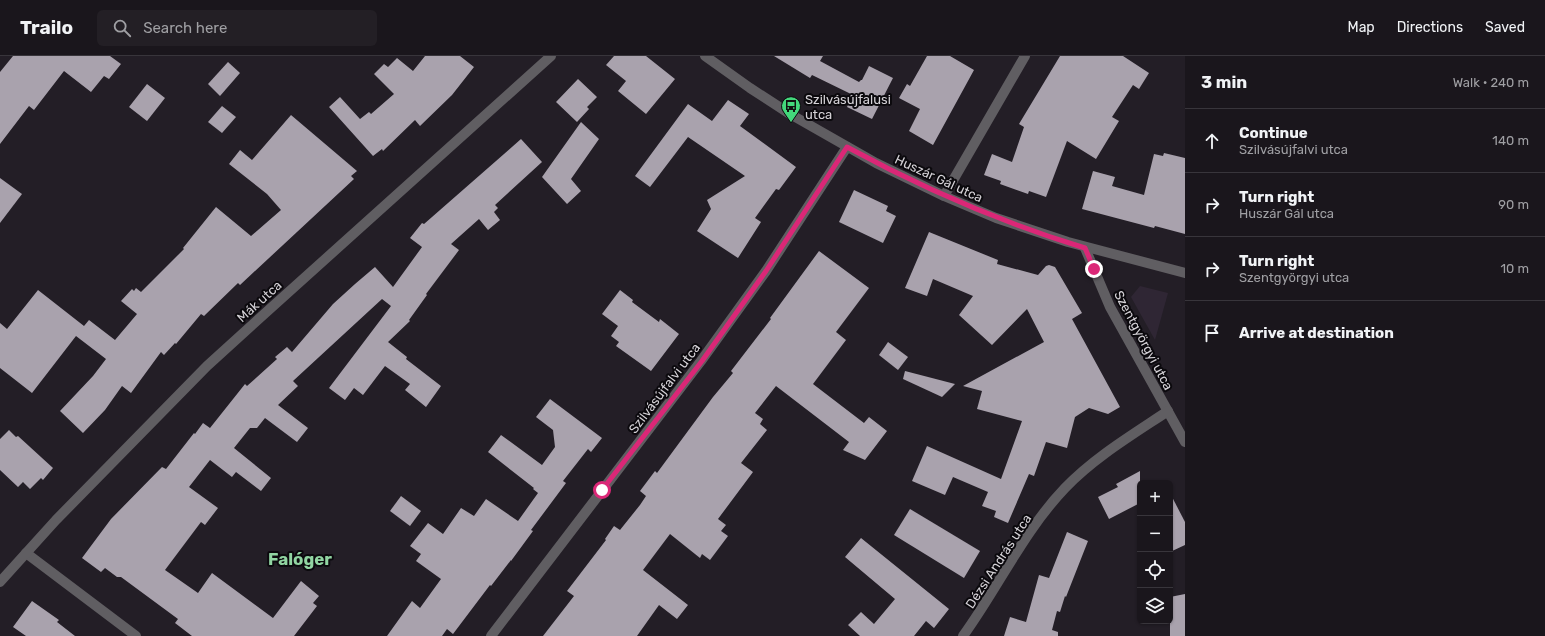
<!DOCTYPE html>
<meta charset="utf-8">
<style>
:root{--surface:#1a161c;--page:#231f25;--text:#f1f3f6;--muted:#9f9fa3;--line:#38353b}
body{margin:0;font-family:Rubik,sans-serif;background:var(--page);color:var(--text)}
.controls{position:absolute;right:12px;bottom:12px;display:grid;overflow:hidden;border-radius:6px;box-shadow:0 1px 3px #0004}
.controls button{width:36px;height:36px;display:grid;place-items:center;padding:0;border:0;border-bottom:1px solid var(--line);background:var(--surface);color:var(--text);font:20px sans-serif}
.stop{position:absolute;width:12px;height:12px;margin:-9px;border:3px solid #db2777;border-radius:50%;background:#fff}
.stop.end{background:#db2777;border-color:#fff;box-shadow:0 1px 4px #0008}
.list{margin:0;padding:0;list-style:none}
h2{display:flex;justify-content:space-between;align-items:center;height:52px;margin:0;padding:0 16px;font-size:17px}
h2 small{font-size:13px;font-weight:400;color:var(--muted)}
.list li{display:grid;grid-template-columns:26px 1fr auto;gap:12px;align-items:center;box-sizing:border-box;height:64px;padding:0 16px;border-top:1px solid var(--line)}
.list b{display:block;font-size:15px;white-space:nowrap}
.list p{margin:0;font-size:13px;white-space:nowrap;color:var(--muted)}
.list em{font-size:13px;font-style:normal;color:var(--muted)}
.icon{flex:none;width:22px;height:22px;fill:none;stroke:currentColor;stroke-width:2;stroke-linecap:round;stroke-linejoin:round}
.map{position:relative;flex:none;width:1185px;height:580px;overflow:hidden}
header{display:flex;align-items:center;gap:24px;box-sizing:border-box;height:56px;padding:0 20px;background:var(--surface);border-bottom:1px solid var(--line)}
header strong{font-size:19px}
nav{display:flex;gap:22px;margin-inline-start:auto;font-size:14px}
.search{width:280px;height:36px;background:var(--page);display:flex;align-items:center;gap:10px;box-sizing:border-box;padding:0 14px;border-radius:6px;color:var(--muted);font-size:15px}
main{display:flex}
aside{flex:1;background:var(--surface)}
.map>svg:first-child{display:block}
</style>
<header>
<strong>Trailo</strong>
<div class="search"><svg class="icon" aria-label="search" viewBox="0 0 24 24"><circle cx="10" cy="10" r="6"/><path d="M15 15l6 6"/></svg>Search here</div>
<nav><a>Map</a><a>Directions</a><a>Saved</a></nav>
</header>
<main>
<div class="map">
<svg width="1185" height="580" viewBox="0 0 1185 580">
<rect width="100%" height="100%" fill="#231e26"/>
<!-- built -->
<polygon fill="#2f2634" points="1140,230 1168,237 1155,284 1131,241"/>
<!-- building -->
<g fill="#a9a2ad">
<polygon points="13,0 110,0 121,8 109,23 104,20 91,36 64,15 34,54 29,50 0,88 0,16"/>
<polygon points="425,0 460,0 474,11 452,39 420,70 415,64 383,95 382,93 373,100 329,51 340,41 360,63 369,56 371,58 394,38 374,18 384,8 388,11 397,2 413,15"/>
<polygon points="614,0 646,0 675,23 646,58 618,35 626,25 606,9"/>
<polygon points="774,0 823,0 820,5 859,26 861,24 862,24 869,10 893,22 872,63 847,51 853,39 812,19 810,22"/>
<polygon points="927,0 950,0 974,14 933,89 909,75 920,53 899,42 907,28 910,30"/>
<polygon points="1060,0 1123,0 1149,17 1139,33 1133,29 1112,61 1119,65 1096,103 1067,85 1046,141 1029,135 1028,138 1000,128 1001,125 984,119 992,98 1012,106 1024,71 1019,68"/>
<polygon points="228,6 240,17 220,40 208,28"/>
<polygon points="578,23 597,41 587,51 589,53 577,66 556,46"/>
<polygon points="147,28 165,42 147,65 129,51"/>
<polygon points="728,44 749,58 740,70 796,111 779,134 776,133 755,162 761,166 738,202 697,175 711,153 707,144 745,120 688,81 650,131 635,120 688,48 712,65"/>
<polygon points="222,50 236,61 222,77 208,66"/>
<polygon points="291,59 357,115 351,120 354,123 240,229 238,227 204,260 201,258 176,288 175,287 164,299 161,296 131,337 122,330 105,354 83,377 60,355 93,320 106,303 76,280 32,337 0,312 0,267 7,273 38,234 84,270 89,264 115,284 137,258 121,245 132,233 134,235 136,232 141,236 184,193 183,192 216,151 251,180 281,154 267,138 229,108 240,94 252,104"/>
<polygon points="581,66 599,83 571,123 581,135 567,148 542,121"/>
<polygon points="521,83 542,106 495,149 498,152 494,156 500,164 488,174 479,163 451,188 459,194 426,238 427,239 409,264 410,265 388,286 407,301 406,303 441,330 426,351 405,334 410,328 385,310 363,339 354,332 345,344 329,332 391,250 382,243 293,325 298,330 278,349 308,372 297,386 265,362 257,372 250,372 234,392 271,422 261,435 236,416 232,421 210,404 189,431 218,452 205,469 201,466 165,514 198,537 212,517 273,562 301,525 319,540 313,547 317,550 294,580 192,580 175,567 178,563 121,521 117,521 105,512 101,516 82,502 111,463 162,411 166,413 194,377 195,378 203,367 210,372 245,328 247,330 277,303 275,301 287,291 292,296 333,248 355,228 375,211 393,231 422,191 410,182 422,167 424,168"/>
<polygon points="1164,97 1185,102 1185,178 1155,170 1154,172 1082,153 1093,115 1115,121 1112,130 1144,139 1154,98 1163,100"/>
<polygon points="0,122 22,138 0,167"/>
<polygon points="854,134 888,150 886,155 896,160 883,187 839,166"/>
<polygon points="929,176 998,204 997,208 1038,219 1046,210 1049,209 1055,211 1082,257 1072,263 1120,351 1108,358 1089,352 1075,361 1067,392 1046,386 1034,420 1029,418 1008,467 994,461 996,455 982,450 988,436 953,421 945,439 912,425 927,390 1001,423 1022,365 977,353 982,335 963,330 1044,286 1027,253 992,289 959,259 973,240 933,223 927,240 905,232"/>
<polygon points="819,195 869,232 836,276 846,284 813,328 864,367 869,361 887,375 865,404 843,394 849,386 776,330 755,357 763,363 760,368 767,374 741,407 753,416 718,463 726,469 721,475 728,480 710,504 702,498 700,502 670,478 643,514 688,549 677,563 659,549 637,580 543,580 574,540 567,535 606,484 605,483 614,470 620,474 640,449 646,440 640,435 655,415 657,417 713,341 733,317 731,315 771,263 770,262"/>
<polygon points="620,234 633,244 632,246 659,266 660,263 679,278 651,315 616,290 619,286 611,280 618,270 602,258"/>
<polygon points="888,286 908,301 898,314 879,299"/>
<polygon points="905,315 955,328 942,341 903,323"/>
<polygon points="550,343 602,382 591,396 588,393 563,425 566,427 531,474 533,475 511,505 511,504 491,530 490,529 453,578 447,573 442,580 387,580 412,545 420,552 441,523 416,505 421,498 410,490 428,467 443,478 461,452 474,460 486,443 518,465 538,437 533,433 534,432 488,396 501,379 542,409 555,391 553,374 536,361"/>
<polygon points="9,374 16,381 18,380 53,412 43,424 41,422 30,433 23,426 18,431 0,414 0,383"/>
<polygon points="1140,415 1140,447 1109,463 1098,441 1118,431 1116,428"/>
<polygon points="1170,437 1185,466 1185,489 1170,496"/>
<polygon points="401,440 421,455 410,470 390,455"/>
<polygon points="910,453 980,495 964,522 894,479"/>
<polygon points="1067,476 1088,485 1066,541 1065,540 1060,556 1057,555 1052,574 1058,576 1058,580 1004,580 1010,561 1026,566 1039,519 1049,522"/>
<polygon points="861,482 949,553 934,572 926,565 914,580 860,580 848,569 861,556 874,568 895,543 845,501"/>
<polygon points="1185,538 1185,580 1170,580 1170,541"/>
<polygon points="32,545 59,564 57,566 75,580 26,580 13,571"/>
</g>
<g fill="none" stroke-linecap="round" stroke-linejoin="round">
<!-- minor -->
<g stroke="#605e62" stroke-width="10">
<polyline points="705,0 750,32 790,58 876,107 944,140 996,162 1068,186 1185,217"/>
<polyline points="944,140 1025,0"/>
<polyline points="1085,192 1110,251 1185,386"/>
<polyline points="26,497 136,580"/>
<polyline points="0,526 56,464 207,310 272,251 551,0"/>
<polyline points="491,580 701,305 766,215 847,91"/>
<path d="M 963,580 C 998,532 1023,476 1065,432 C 1095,401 1132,379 1168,355"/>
</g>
</g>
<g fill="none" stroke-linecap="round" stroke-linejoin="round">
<!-- route -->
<path stroke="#db2777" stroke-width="5" d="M 602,434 L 702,305 L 766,215 L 847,91 C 924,133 1000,166 1085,192 L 1094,213"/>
</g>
<!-- icons -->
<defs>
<g id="bus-pin" transform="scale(1)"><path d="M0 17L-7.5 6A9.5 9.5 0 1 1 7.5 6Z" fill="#43d77b" stroke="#0b090d"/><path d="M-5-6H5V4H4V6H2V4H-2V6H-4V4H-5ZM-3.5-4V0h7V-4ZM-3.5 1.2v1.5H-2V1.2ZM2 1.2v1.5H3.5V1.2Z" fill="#111"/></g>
</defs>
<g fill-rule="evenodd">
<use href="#bus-pin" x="791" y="50"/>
</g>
<g text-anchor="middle" stroke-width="4" stroke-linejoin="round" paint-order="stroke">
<!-- poi labels -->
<g font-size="13" fill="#d5d2d7" stroke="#0b090d" text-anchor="start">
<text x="805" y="48">Szilvásújfalusi<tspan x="805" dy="15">utca</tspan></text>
</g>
<!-- street labels -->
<g font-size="13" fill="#d5d2d7" stroke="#0b090d">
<text transform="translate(939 122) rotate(25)" y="5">Huszár Gál utca</text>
<text transform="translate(259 245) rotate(-42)" y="5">Mák utca</text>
<text transform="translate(1144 284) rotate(62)" y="5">Szentgyörgyi utca</text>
<text transform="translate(664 332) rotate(-53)" y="5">Szilvásújfalvi utca</text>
<text transform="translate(998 505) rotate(-57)" y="5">Dézsi András utca</text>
</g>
<!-- district labels -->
<g font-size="17" font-weight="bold" fill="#91d5a2" stroke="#0b090d">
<text x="300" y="509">Falóger</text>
</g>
</g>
</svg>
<div class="controls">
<button>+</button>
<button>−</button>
<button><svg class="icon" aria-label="locate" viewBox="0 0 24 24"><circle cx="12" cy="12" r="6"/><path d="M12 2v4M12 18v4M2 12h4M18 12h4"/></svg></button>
<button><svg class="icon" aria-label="layers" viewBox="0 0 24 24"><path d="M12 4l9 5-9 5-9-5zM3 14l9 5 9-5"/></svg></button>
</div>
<div class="stop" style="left:602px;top:434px"></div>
<div class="stop end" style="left:1094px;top:213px"></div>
</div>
<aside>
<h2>3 min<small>Walk · 240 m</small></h2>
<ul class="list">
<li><svg class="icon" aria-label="ahead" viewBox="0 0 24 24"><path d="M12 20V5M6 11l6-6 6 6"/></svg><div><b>Continue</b><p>Szilvásújfalvi utca</p></div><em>140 m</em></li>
<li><svg class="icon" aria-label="right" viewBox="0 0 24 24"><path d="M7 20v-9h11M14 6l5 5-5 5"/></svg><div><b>Turn right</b><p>Huszár Gál utca</p></div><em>90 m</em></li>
<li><svg class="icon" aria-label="right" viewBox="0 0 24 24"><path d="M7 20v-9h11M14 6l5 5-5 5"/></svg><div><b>Turn right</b><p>Szentgyörgyi utca</p></div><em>10 m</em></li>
<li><svg class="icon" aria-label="arrive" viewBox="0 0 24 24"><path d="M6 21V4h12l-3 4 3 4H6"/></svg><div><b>Arrive at destination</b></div></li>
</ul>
</aside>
</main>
